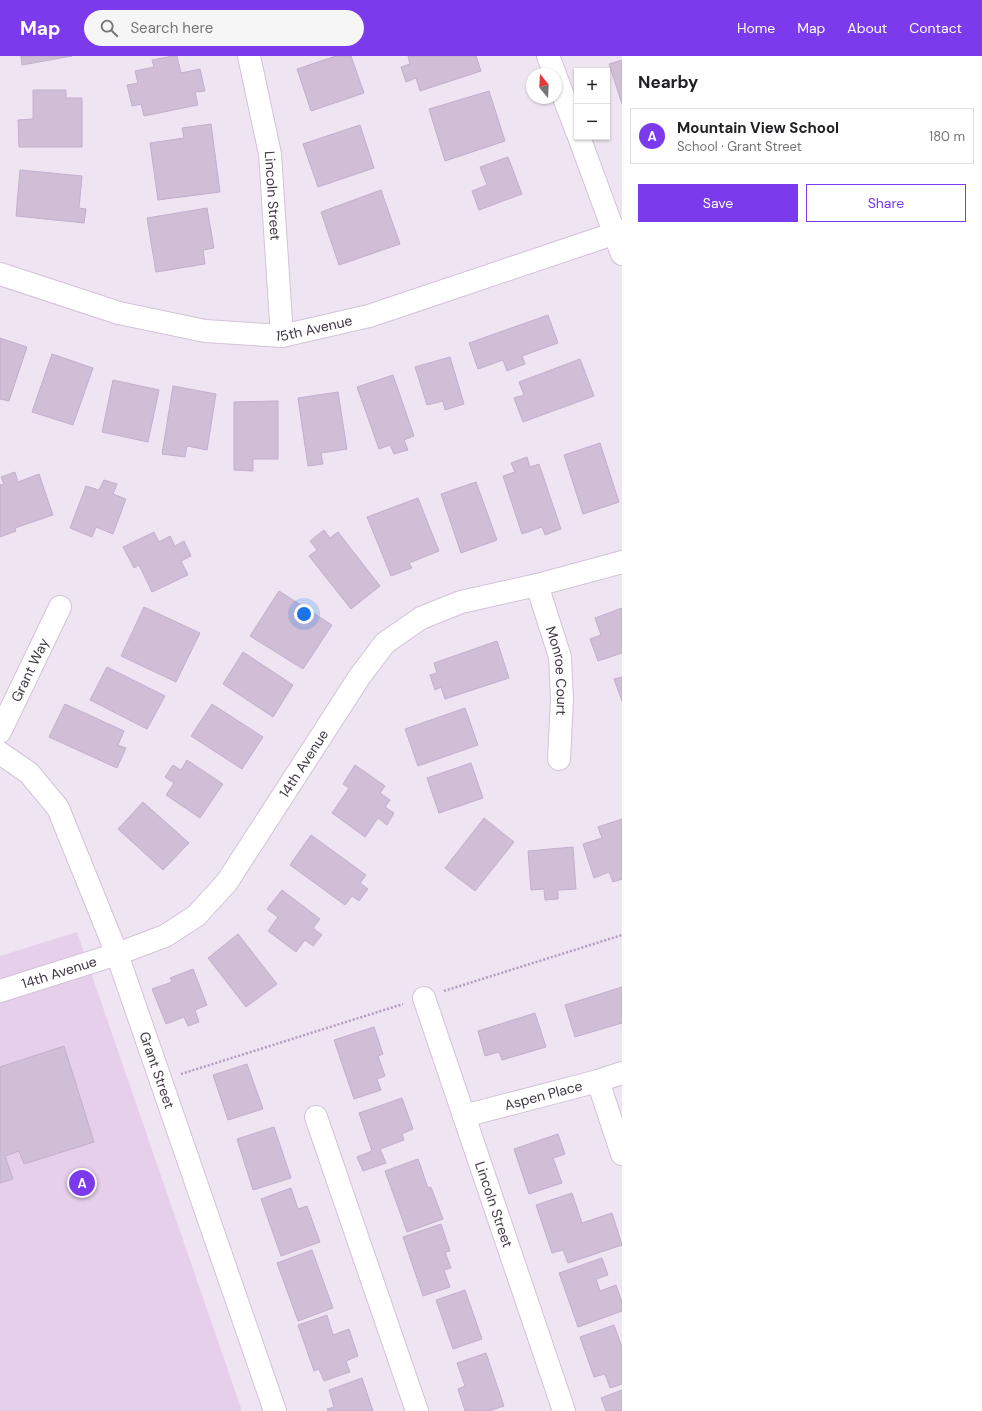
<!DOCTYPE html>
<meta charset="utf-8">
<style>
:root{--surface:#fff;--page:#f6f6f6;--text:#202124;--muted:#757577;--line:#e0e0e0;--accent:#7c3aed}
body{margin:0;font-family:"DM Sans",sans-serif;background:var(--page);color:var(--text)}
.controls{position:absolute;right:12px;top:12px;display:grid;overflow:hidden;border-radius:0px;box-shadow:0 1px 3px #0004}
.controls button{width:36px;height:36px;display:grid;place-items:center;padding:0;border:0;border-bottom:1px solid var(--line);background:var(--surface);color:var(--text);font:20px sans-serif}
.compass{position:absolute;left:526px;top:12px;width:36px;height:36px;border-radius:50%;background:var(--surface);box-shadow:0 1px 3px #0004;rotate:342deg}
.you{position:absolute;left:304px;top:558px;width:14px;height:14px;margin:-10px;border:3px solid #fff;border-radius:50%;background:#1a73e8;box-shadow:0 0 0 6px #1a73e833}
.badge{display:grid;place-items:center;width:26px;height:26px;border-radius:50%;background:var(--accent);color:#fff;font-size:13px;font-weight:700}
.pin{position:absolute;translate:-50% -50%;border:2px solid #fff;box-shadow:0 1px 4px #0006}
.list{margin:0;padding:0;list-style:none}
h2{display:flex;justify-content:space-between;align-items:center;height:52px;margin:0;padding:0 16px;font-size:17px}
h2 small{font-size:13px;font-weight:400;color:var(--muted)}
.list li{display:grid;grid-template-columns:26px 1fr auto;gap:12px;align-items:center;box-sizing:border-box;height:56px;margin:0 8px 8px;padding:0 8px;border:1px solid var(--line);border-radius:0px}
.list b{display:block;font-size:15px;white-space:nowrap}
.list p{margin:0;font-size:13px;white-space:nowrap;color:var(--muted)}
.list em{font-size:13px;font-style:normal;color:var(--muted)}
.actions{display:flex;gap:8px;padding:12px 16px}
.actions a{flex:1;padding:9px 0;border:1px solid var(--accent);border-radius:0px;text-align:center;font-size:14px;color:var(--accent)}
.actions .main{background:var(--accent);color:#fff}
.icon{flex:none;width:22px;height:22px;fill:none;stroke:currentColor;stroke-width:2;stroke-linecap:round;stroke-linejoin:round}
.map{position:relative;flex:none;width:622px;height:1355px;overflow:hidden}
header{display:flex;align-items:center;gap:24px;box-sizing:border-box;height:56px;padding:0 20px;background:var(--accent);color:#fff}
header strong{font-size:19px}
nav{display:flex;gap:22px;margin-inline-start:auto;font-size:14px}
.search{width:280px;height:36px;background:var(--page);display:flex;align-items:center;gap:10px;box-sizing:border-box;padding:0 14px;border-radius:22px;color:var(--muted);font-size:15px}
main{display:flex}
aside{flex:1;background:var(--surface)}
.map>svg:first-child{display:block}
</style>
<header>
<strong>Map</strong>
<div class="search"><svg class="icon" aria-label="search" viewBox="0 0 24 24"><circle cx="10" cy="10" r="6"/><path d="M15 15l6 6"/></svg>Search here</div>
<nav><a>Home</a><a>Map</a><a>About</a><a>Contact</a></nav>
</header>
<main>
<div class="map">
<svg width="622" height="1355" viewBox="0 0 622 1355">
<rect width="100%" height="100%" fill="#efe5f2"/>
<!-- education -->
<polygon fill="#e6cfeb" points="77,876 242,1355 0,1355 0,900"/>
<!-- building -->
<g fill="#cfbed6" stroke="#c4aece">
<polygon points="21,0 72,0 22,9"/>
<polygon points="173,0 177,0 181,17 200,13 205,35 195,36 198,49 144,60 141,48 132,50 127,29 138,27 135,15 154,11 152,4"/>
<polygon points="336,0 351,0 364,37 311,55 297,13"/>
<polygon points="408,0 476,0 481,15 420,35 416,22 406,26 401,11 410,8"/>
<polygon points="622,4 622,48 609,8"/>
<polygon points="33,34 66,34 66,42 82,42 82,91 19,91 18,64 33,63"/>
<polygon points="489,35 505,85 445,105 429,53"/>
<polygon points="211,68 220,136 158,144 150,87 184,82 182,72"/>
<polygon points="360,69 374,112 318,131 303,88"/>
<polygon points="508,101 522,138 479,154 472,135 487,129 480,111"/>
<polygon points="20,114 82,120 79,152 86,153 84,167 16,160"/>
<polygon points="381,134 400,188 339,209 321,156"/>
<polygon points="207,152 214,192 203,194 205,208 156,216 147,162"/>
<polygon points="548,259 558,287 522,300 525,308 507,315 503,304 478,313 469,287"/>
<polygon points="0,282 27,291 9,345 0,343"/>
<polygon points="52,298 93,312 73,369 32,356"/>
<polygon points="450,301 464,348 445,354 443,345 427,349 415,311"/>
<polygon points="580,303 594,340 523,366 514,342 524,339 519,326"/>
<polygon points="393,319 414,380 404,384 408,394 394,398 390,389 379,393 357,331"/>
<polygon points="113,324 159,334 148,386 102,376"/>
<polygon points="173,330 216,338 207,394 187,390 185,401 162,398"/>
<polygon points="338,336 347,393 321,397 323,408 308,410 298,342"/>
<polygon points="278,345 278,403 253,403 253,415 234,414 234,346"/>
<polygon points="600,387 619,446 583,458 564,399"/>
<polygon points="527,401 530,411 539,408 561,473 545,479 542,471 522,478 503,420 515,416 511,407"/>
<polygon points="15,416 18,426 39,418 53,459 15,472 16,475 0,481 0,429 4,428 1,421"/>
<polygon points="104,424 117,428 113,438 126,443 113,478 96,471 92,481 70,472 86,430 99,434"/>
<polygon points="476,426 497,484 461,497 441,438"/>
<polygon points="418,442 439,495 409,507 412,512 391,520 367,461"/>
<polygon points="324,474 330,482 338,476 380,530 351,553 309,500 317,494 310,485"/>
<polygon points="154,476 159,486 170,480 175,490 184,485 191,500 181,505 188,519 152,536 139,509 134,512 123,491"/>
<polygon points="279,535 332,569 303,613 250,580"/>
<polygon points="144,551 200,577 176,626 121,600"/>
<polygon points="622,552 622,597 598,605 590,583 601,579 595,562"/>
<polygon points="497,585 509,622 445,643 441,631 435,634 430,619 437,617 434,607"/>
<polygon points="243,596 293,629 273,661 223,628"/>
<polygon points="107,611 165,640 147,673 90,644"/>
<polygon points="622,621 622,645 614,623"/>
<polygon points="65,648 124,675 118,689 126,692 117,712 49,681"/>
<polygon points="212,648 263,681 242,713 191,680"/>
<polygon points="465,652 478,689 418,710 405,673"/>
<polygon points="187,704 223,728 200,762 166,739 174,727 165,721 173,709 181,714"/>
<polygon points="471,707 483,742 439,757 427,722"/>
<polygon points="355,709 385,730 380,737 390,744 385,751 394,757 387,769 378,762 365,781 332,757 349,732 343,728"/>
<polygon points="143,746 189,787 163,814 118,773"/>
<polygon points="484,762 514,786 475,835 445,812"/>
<polygon points="622,763 622,823 613,826 609,816 594,822 583,788 602,782 598,771"/>
<polygon points="311,779 366,819 360,827 368,833 359,845 352,840 345,849 290,809"/>
<polygon points="573,791 576,833 558,834 558,843 545,844 544,833 531,834 528,795"/>
<polygon points="282,834 320,863 313,872 322,879 313,890 305,884 296,896 268,875 278,861 267,853"/>
<polygon points="238,878 277,928 246,951 208,902"/>
<polygon points="193,913 207,949 195,954 199,966 188,970 184,961 166,968 152,933 172,926 170,922"/>
<polygon points="622,931 622,967 575,981 565,949"/>
<polygon points="535,957 546,991 502,1004 499,996 485,1000 478,975"/>
<polygon points="374,971 383,998 378,1000 385,1020 377,1023 381,1034 354,1043 334,984"/>
<polygon points="64,990 94,1086 24,1108 19,1095 5,1100 13,1123 0,1127 0,1011"/>
<polygon points="247,1008 263,1053 228,1064 213,1019"/>
<polygon points="402,1042 413,1073 402,1078 404,1084 380,1093 386,1107 363,1115 357,1101 372,1095 359,1057"/>
<polygon points="274,1071 291,1122 253,1134 237,1083"/>
<polygon points="558,1078 565,1098 553,1102 562,1127 529,1138 514,1093"/>
<polygon points="418,1103 428,1132 431,1131 443,1163 407,1176 385,1115"/>
<polygon points="291,1132 298,1153 307,1150 320,1186 281,1200 261,1143"/>
<polygon points="572,1137 582,1167 612,1157 622,1189 568,1207 563,1194 552,1197 536,1149"/>
<polygon points="441,1168 450,1195 445,1196 451,1212 444,1214 450,1231 423,1240 403,1181"/>
<polygon points="312,1194 333,1252 298,1265 277,1207"/>
<polygon points="602,1202 608,1219 596,1223 600,1235 616,1229 622,1246 622,1255 578,1271 559,1217"/>
<polygon points="465,1234 482,1283 453,1293 436,1244"/>
<polygon points="327,1259 333,1279 349,1273 358,1300 346,1305 350,1316 324,1325 319,1313 314,1315 298,1269"/>
<polygon points="614,1269 622,1291 622,1328 610,1332 605,1318 594,1321 580,1281"/>
<polygon points="486,1297 504,1350 489,1355 465,1355 458,1333 465,1330 457,1307"/>
<polygon points="362,1322 373,1355 328,1355 327,1353 334,1351 329,1334"/>
<polygon points="622,1334 622,1355 606,1355 601,1342"/>
</g>
<g fill="none" stroke-linecap="round" stroke-linejoin="round">
<!-- minor casing -->
<g stroke="#d3c2d8" stroke-width="24">
<g id="minor">
<path id="s1" d="M 249,0 L 270,98 L 282,280"/>
<polyline points="548,0 555,18"/>
<polyline points="556,21 577,76"/>
<polyline points="579,81 622,198"/>
<path id="s2" d="M 0,218 L 119,257 L 205,275 L 282,280 L 369,260 L 622,175"/>
<path id="s3" d="M 537,529 L 560,601 L 562,643 L 559,703"/>
<path id="s4" d="M 0,676 L 60,551"/>
<path id="s5" d="M 0,697 L 29,717 L 58,752 L 117,898 L 275,1355"/>
<path id="s6" d="M 0,935 L 117,898 L 165,880 L 196,860 L 227,826 L 360,620 L 385,587 L 421,562 L 461,546 L 537,529 L 622,506"/>
<path id="s7" d="M 424,942 L 564,1355"/>
<polyline points="598,1025 622,1098"/>
<path id="s8" d="M 464,1060 L 598,1025 L 622,1017"/>
<polyline points="316,1061 417,1355"/>
</g>
</g>
<!-- path -->
<g stroke="#b59abf" stroke-width="2.5" stroke-dasharray="2 2" stroke-linecap="butt">
<polyline points="444,935 622,879"/>
<polyline points="181,1018 403,948"/>
</g>
<!-- minor -->
<use href="#minor" stroke="#fff" stroke-width="22"/>
</g>
<g text-anchor="middle" stroke-width="3.5" stroke-linejoin="round" paint-order="stroke">
<!-- street labels -->
<g font-size="14" fill="#403544" stroke="#fff">
<text dy="5" stroke="none"><textPath href="#s1" startOffset="142">Lincoln Street</textPath></text>
<text dy="5" stroke="none"><textPath href="#s2" startOffset="323">15th Avenue</textPath></text>
<text dy="5" stroke="none"><textPath href="#s4" startOffset="69">Grant Way</textPath></text>
<text dy="5" stroke="none"><textPath href="#s3" startOffset="89">Monroe Court</textPath></text>
<text dy="5" stroke="none"><textPath href="#s6" startOffset="398">14th Avenue</textPath></text>
<text dy="5" stroke="none"><textPath href="#s6" startOffset="62">14th Avenue</textPath></text>
<text dy="5" stroke="none"><textPath href="#s5" startOffset="361">Grant Street</textPath></text>
<text dy="5" stroke="none"><textPath href="#s8" startOffset="82">Aspen Place</textPath></text>
<text dy="5" stroke="none"><textPath href="#s7" startOffset="218">Lincoln Street</textPath></text>
</g>
</g>
</svg>
<div class="controls">
<button>+</button>
<button>−</button>
</div>
<svg class="compass" viewBox="-18 -18 36 36"><path d="M0-13l5 13h-10z" fill="#e53935"/><path d="M0 13l5-13h-10z" fill="#757577"/></svg>
<div class="you"></div>
<div class="pin badge" style="left:82px;top:1127px">A</div>
</div>
<aside>
<h2>Nearby<small></small></h2>
<ul class="list">
<li><span class="badge">A</span><div><b>Mountain View School</b><p>School · Grant Street</p></div><em>180 m</em></li>
</ul>
<div class="actions"><a class="main">Save</a><a>Share</a></div>
</aside>
</main>
